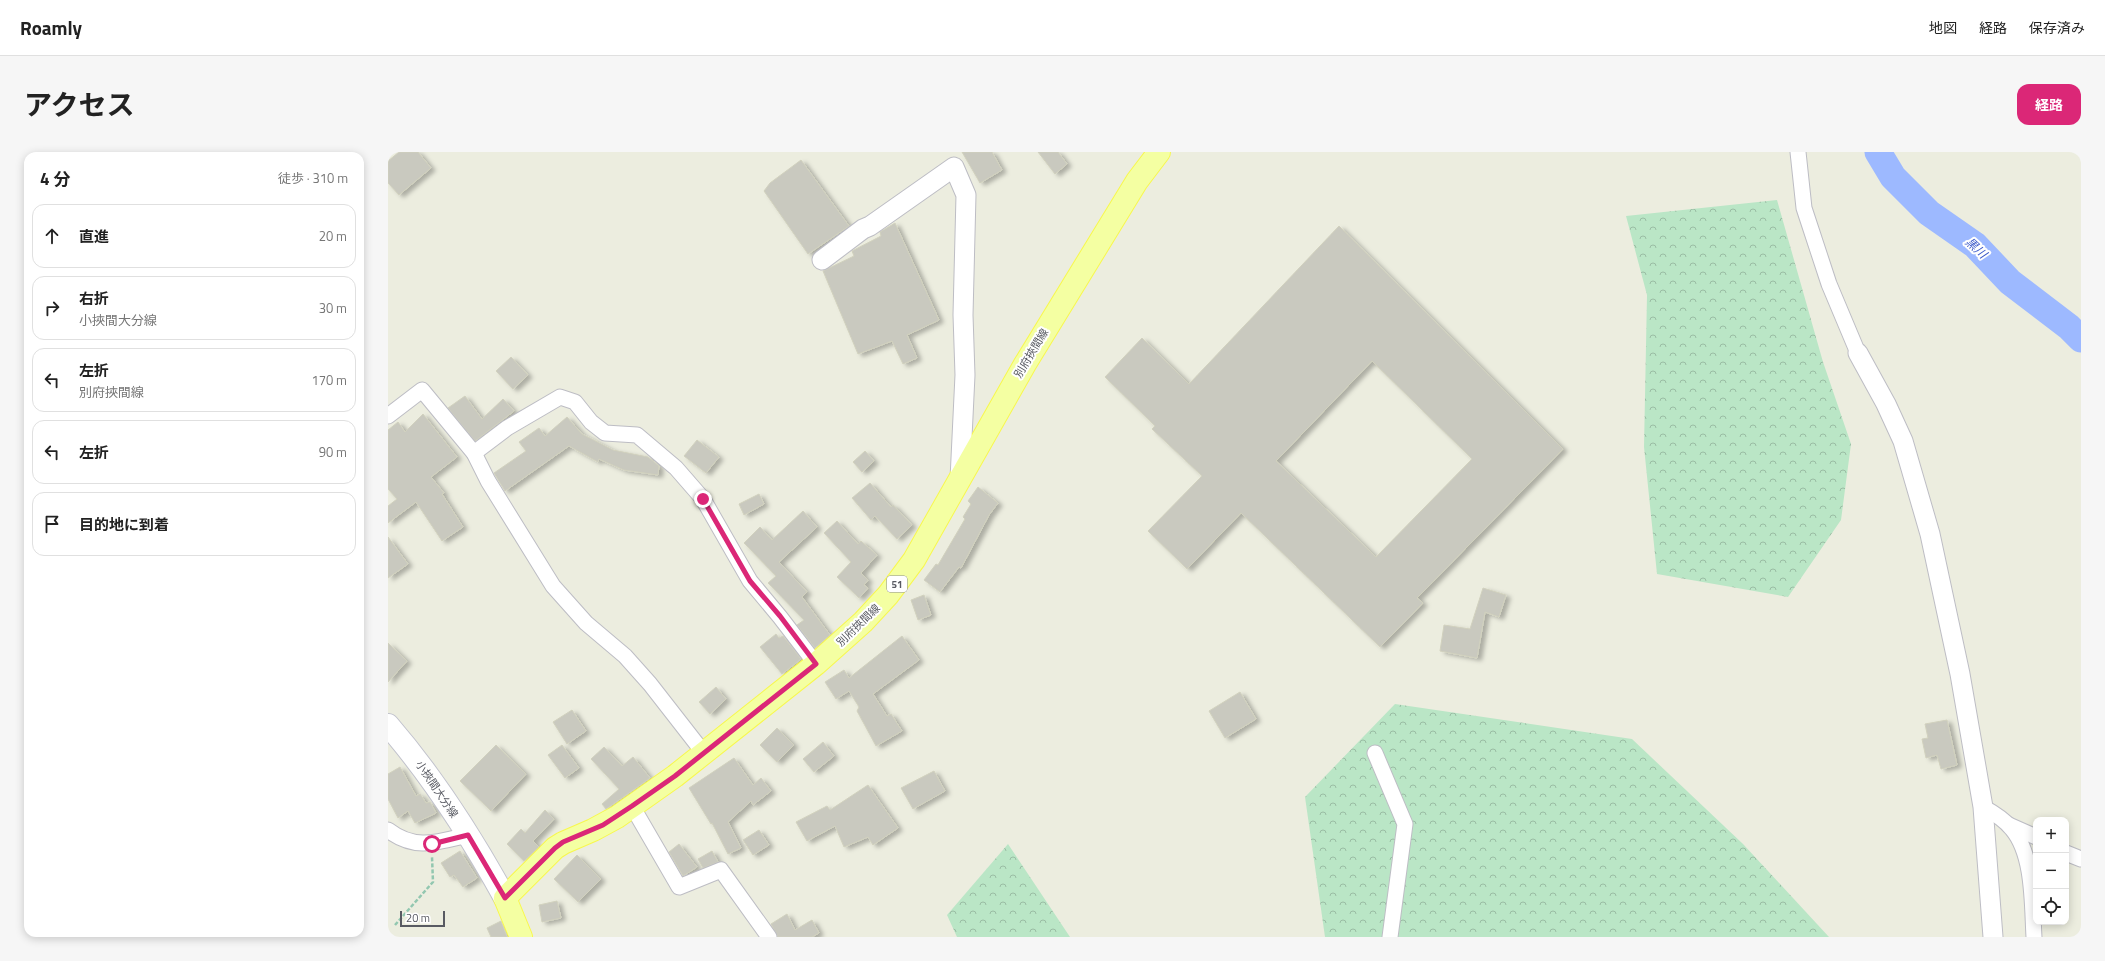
<!DOCTYPE html>
<html lang="ja">
<meta charset="utf-8">
<style>
:root{--surface:#fff;--page:#f6f6f6;--text:#222;--muted:#767676;--line:#e0e0e0;--accent:#db2777}
body{margin:0;font-family:"Titillium Web","Noto Sans JP",sans-serif;background:var(--page);color:var(--text)}
.controls{position:absolute;right:12px;bottom:12px;display:grid;overflow:hidden;border-radius:8px;box-shadow:0 2px 10px #0003}
.controls button{width:36px;height:36px;display:grid;place-items:center;padding:0;border:0;border-bottom:1px solid var(--line);background:var(--surface);color:var(--text);font:20px sans-serif}
.scale{position:absolute;left:12px;bottom:10px;width:45px;box-sizing:border-box;padding-left:4px;border:2px solid #585a62;border-top:0;font-size:11px;line-height:14px;white-space:nowrap;color:#585a62;-webkit-text-stroke:3px #fff;paint-order:stroke}
.stop{position:absolute;width:12px;height:12px;margin:-9px;border:3px solid #db2777;border-radius:50%;background:#fff}
.stop.end{background:#db2777;border-color:#fff;box-shadow:0 1px 4px #0008}
.list{margin:0;padding:0;list-style:none}
h2{display:flex;justify-content:space-between;align-items:center;height:52px;margin:0;padding:0 16px;font-size:17px}
h2 small{font-size:13px;font-weight:400;color:var(--muted)}
.list li{display:grid;grid-template-columns:26px 1fr auto;gap:12px;align-items:center;box-sizing:border-box;height:64px;margin:0 8px 8px;padding:0 8px;border:1px solid var(--line);border-radius:12px}
.list b{display:block;font-size:15px;white-space:nowrap}
.list p{margin:0;font-size:13px;white-space:nowrap;color:var(--muted)}
.list em{font-size:13px;font-style:normal;color:var(--muted)}
.icon{flex:none;width:22px;height:22px;fill:none;stroke:currentColor;stroke-width:2;stroke-linecap:round;stroke-linejoin:round}
.map{position:relative;flex:none;width:1693px;height:785px;overflow:hidden;border-radius:12px}
header{display:flex;align-items:center;gap:24px;box-sizing:border-box;height:56px;padding:0 20px;background:var(--surface);border-bottom:1px solid var(--line)}
header strong{font-size:19px}
nav{display:flex;gap:22px;margin-inline-start:auto;font-size:14px}
.intro{display:flex;align-items:center;justify-content:space-between;box-sizing:border-box;height:96px;padding:0 24px}
h1{margin:0;font-size:28px}
.button{padding:10px 18px;border-radius:12px;background:var(--accent);color:#fff;font-size:14px;font-weight:700}
main{display:flex;gap:24px;padding:0 24px}
aside{flex:1;background:var(--surface);border-radius:12px;box-shadow:0 2px 10px #0003}
.map>svg:first-child{display:block}
</style>
<header>
<strong>Roamly</strong>
<nav><a>地図</a><a>経路</a><a>保存済み</a></nav>
</header>
<div class="intro"><h1>アクセス</h1><a class="button">経路</a></div>
<main>
<aside>
<h2>4 分<small>徒歩 · 310 m</small></h2>
<ul class="list">
<li><svg class="icon" aria-label="ahead" viewBox="0 0 24 24"><path d="M12 20V5M6 11l6-6 6 6"/></svg><div><b>直進</b></div><em>20 m</em></li>
<li><svg class="icon" aria-label="right" viewBox="0 0 24 24"><path d="M7 20v-9h11M14 6l5 5-5 5"/></svg><div><b>右折</b><p>小挾間大分線</p></div><em>30 m</em></li>
<li><svg class="icon" aria-label="left" viewBox="0 0 24 24"><path d="M17 20v-9H6M10 6l-5 5 5 5"/></svg><div><b>左折</b><p>別府挾間線</p></div><em>170 m</em></li>
<li><svg class="icon" aria-label="left" viewBox="0 0 24 24"><path d="M17 20v-9H6M10 6l-5 5 5 5"/></svg><div><b>左折</b></div><em>90 m</em></li>
<li><svg class="icon" aria-label="arrive" viewBox="0 0 24 24"><path d="M6 21V4h12l-3 4 3 4H6"/></svg><div><b>目的地に到着</b></div></li>
</ul>
</aside>
<div class="map">
<svg width="1693" height="785" viewBox="0 0 1693 785">
<defs>
<pattern id="forest-crowns" width="20" height="18" patternUnits="userSpaceOnUse"><rect width="20" height="18" fill="#bae6c6"/><path d="M2 6a3 3 0 1 1 6 0M12 15a3 3 0 1 1 6 0" fill="none" stroke="#9abda4"/></pattern>
<filter id="shadow"><feDropShadow dx="4.5" dy="2.5" stdDeviation="2" flood-color="#0004"/></filter>
</defs>
<rect width="100%" height="100%" fill="#eceddf"/>
<!-- forest -->
<g fill="url(#forest-crowns)">
<polygon points="1389,48 1435,210 1463,292 1453,368 1400,445 1269,422 1256,295 1259,143 1238,64"/>
<polygon points="1007,552 1244,587 1355,692 1441,785 937,785 917,645"/>
<polygon points="620,692 682,785 569,785 559,763"/>
</g>
<g fill="none" stroke-linecap="round" stroke-linejoin="round">
<!-- river -->
<polyline stroke="#9db9ff" stroke-width="27" points="1490,0 1505,25 1541,61 1587,93 1622,130 1681,175 1693,187"/>
</g>
<!-- building -->
<g fill="#c9c9bf" stroke="#d1d1be" fill-rule="evenodd" filter="url(#shadow)">
<polygon points="11,0 30,0 43,16 11,43 0,31 0,9"/>
<polygon points="574,0 604,0 614,18 592,31"/>
<polygon points="650,0 670,0 679,12 667,22"/>
<polygon points="413,8 461,74 420,102 376,39 382,31"/>
<polygon points="507,71 551,168 519,183 529,206 515,212 504,189 470,202 435,119 466,104 464,99 493,84 492,80"/>
<path d="M 951,74 L 1175,297 L 1029,446 L 1035,451 L 992,495 L 853,361 L 799,417 L 760,379 L 814,324 L 764,277 L 767,274 L 717,225 L 754,186 L 801,232 ZM 984,209 L 1084,307 L 988,405 L 888,309 Z"/>
<polygon points="123,205 140,223 125,237 108,219"/>
<polygon points="77,244 94,267 115,247 126,259 87,289 60,256"/>
<polygon points="35,262 69,305 43,325 56,341 54,342 75,375 54,389 28,350 0,371 0,354 9,347 0,337 0,278 10,270 17,280"/>
<polygon points="179,265 194,282 225,298 260,305 271,314 270,323 236,318 211,307 210,310 181,294 117,339 106,321 138,299 131,290 151,276 157,284"/>
<polygon points="309,288 331,305 318,321 296,304"/>
<polygon points="477,299 486,309 474,320 465,310"/>
<polygon points="482,331 503,355 505,353 524,373 509,387 487,364 483,368 464,346"/>
<polygon points="590,335 610,351 601,363 573,416 571,415 552,440 536,428 548,412 550,413 577,367 575,365 583,352 580,349"/>
<polygon points="371,342 376,352 356,363 351,352"/>
<polygon points="415,359 429,375 391,410 419,440 414,445 442,483 427,496 409,473 416,468 380,431 388,424 356,391 372,375 384,388"/>
<polygon points="449,369 470,392 473,389 489,403 473,421 480,428 476,433 480,436 471,446 449,425 463,410 436,381"/>
<polygon points="0,385 20,412 0,426"/>
<polygon points="1095,436 1118,443 1111,465 1097,460 1089,506 1052,499 1056,473 1082,477"/>
<polygon points="536,443 543,463 530,468 523,448"/>
<polygon points="388,482 391,486 395,484 413,507 394,522 372,495"/>
<polygon points="514,484 531,508 485,542 499,564 503,562 514,579 488,594 469,559 471,555 461,539 448,547 437,530 456,518 461,526"/>
<polygon points="0,491 19,509 0,530"/>
<polygon points="328,535 338,547 322,562 311,550"/>
<polygon points="852,540 868,567 837,586 821,559"/>
<polygon points="184,558 198,579 179,592 165,570"/>
<polygon points="1559,568 1569,613 1553,617 1549,603 1538,606 1534,587 1540,586 1537,572"/>
<polygon points="389,576 406,593 389,610 372,593"/>
<polygon points="435,590 446,604 426,620 415,607"/>
<polygon points="108,593 138,622 103,659 72,629"/>
<polygon points="174,593 191,616 177,626 160,603"/>
<polygon points="216,595 234,614 245,605 262,626 218,657 214,652 231,637 203,607"/>
<polygon points="346,606 365,633 373,626 383,639 365,653 363,649 340,670 353,696 340,702 324,671 323,672 301,636"/>
<polygon points="12,615 28,644 32,642 38,651 42,650 48,661 27,671 20,659 10,666 0,647 0,622"/>
<polygon points="546,619 557,639 525,657 513,636"/>
<polygon points="480,633 510,676 485,693 480,685 456,695 447,674 419,689 408,670 439,654 442,658"/>
<polygon points="157,658 166,667 145,689 151,695 136,709 119,692 133,677 137,681"/>
<polygon points="371,678 381,693 365,703 355,688"/>
<polygon points="291,692 309,715 295,724 281,700"/>
<polygon points="72,699 89,726 75,735 66,723 62,725 53,711"/>
<polygon points="324,699 330,710 315,716 310,707"/>
<polygon points="189,703 213,727 190,750 166,727"/>
<polygon points="169,749 173,766 154,770 151,753"/>
<polygon points="399,762 407,778 424,768 431,781 424,785 390,785 383,772"/>
<polygon points="113,769 119,785 103,785 99,776"/>
</g>
<g fill="none" stroke-linecap="round" stroke-linejoin="round">
<!-- minor casing -->
<g stroke="#bdbdc4" stroke-width="17">
<g id="minor">
<polyline points="1410,0 1416,56 1441,132 1470,201"/>
<polyline points="0,264 34,238 86,301 100,329 165,434 198,471 237,504 262,532 315,600"/>
<polyline points="86,301 119,276 172,245 187,250 203,270 217,281 249,283 288,316 315,347 362,429 392,465 428,512"/>
<polyline points="987,601 1017,672 1002,785"/>
<polyline points="244,654 291,735 333,718 381,785"/>
<path d="M 1595,655 C 1606,661 1616,667 1624,677 C 1646,703 1644,753 1646,785"/>
<polyline points="1621,673 1648,685"/>
<path d="M 0,678 C 27,699 50,690 80,683"/>
<polyline points="1678,701 1693,707"/>
</g>
</g>
<!-- tertiary casing -->
<g stroke="#bdbdc4" stroke-width="21">
<g id="tertiary">
<polyline points="434,108 475,77 482,74 566,15 578,43 575,163 577,223 572,327"/>
<polyline points="1470,201 1498,252 1515,289 1542,382 1572,522 1595,655 1605,785"/>
</g>
</g>
<!-- secondary casing -->
<g stroke="#c1c2cc" stroke-width="24">
<path id="secondary" d="M 0,573 C 45,625 84,686 117,746"/>
</g>
<!-- primary casing -->
<g stroke="#f8f84d" stroke-width="24">
<polyline id="primary" points="133,785 117,746 167,696 175,691 205,678 229,665 287,624 428,512 475,470 500,443 526,408 637,212 749,29 771,0"/>
</g>
<!-- path -->
<polyline stroke="#92c7b0" stroke-width="2.5" stroke-dasharray="4 2" stroke-linecap="butt" points="7,773 45,730 44,705"/>
<!-- minor -->
<use href="#minor" stroke="#fff" stroke-width="15"/>
<!-- tertiary -->
<use href="#tertiary" stroke="#fff" stroke-width="19"/>
<!-- secondary -->
<use href="#secondary" stroke="#fff" stroke-width="22"/>
<!-- primary -->
<use href="#primary" stroke="#f4ffa2" stroke-width="22"/>
</g>
<g fill="none" stroke-linecap="round" stroke-linejoin="round">
<!-- route -->
<polyline stroke="#db2777" stroke-width="5" points="44,692 80,683 117,746 167,696 175,690 215,673 244,654 287,624 428,512 392,464 362,429 315,347"/>
</g>
<g text-anchor="middle" stroke-width="4" stroke-linejoin="round" paint-order="stroke">
<!-- shield labels -->
<rect fill="#fff" stroke="#8a8c91" stroke-width="1" x="499" y="424" width="20" height="16" rx="3"/>
<g font-size="10" font-weight="bold" fill="#585a62">
<text x="509" y="436">51</text>
</g>
<!-- street labels -->
<g font-size="11" fill="#585a62" stroke="#fff">
<text transform="translate(643 201) rotate(-59)" y="4">別府挾間線</text>
<text transform="translate(470 473) rotate(-44)" y="4">別府挾間線</text>
<text transform="translate(49 637) rotate(56)" y="4">小挾間大分線</text>
</g>
<!-- water labels -->
<g font-size="12" font-style="italic" fill="#3a58c8" stroke="#fff">
<text transform="translate(1588 96) rotate(42)" y="4">黒川</text>
</g>
</g>
</svg>
<div class="controls">
<button>+</button>
<button>−</button>
<button><svg class="icon" aria-label="locate" viewBox="0 0 24 24"><circle cx="12" cy="12" r="6"/><path d="M12 2v4M12 18v4M2 12h4M18 12h4"/></svg></button>
</div>
<div class="scale">20 m</div>
<div class="stop" style="left:44px;top:692px"></div>
<div class="stop end" style="left:315px;top:347px"></div>
</div>
</main>
